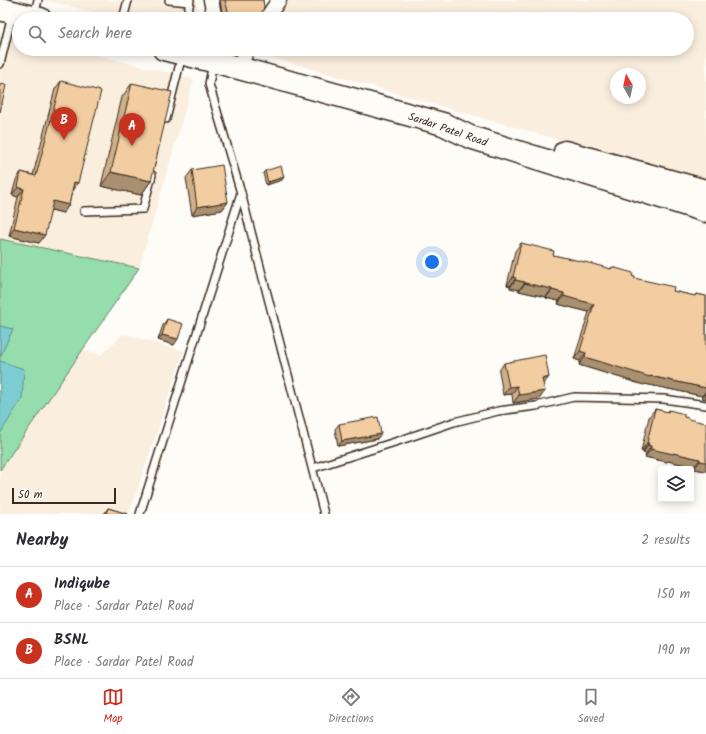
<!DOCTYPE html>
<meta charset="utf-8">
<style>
:root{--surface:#fff;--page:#f7f7f7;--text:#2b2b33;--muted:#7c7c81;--line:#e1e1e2;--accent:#c8321e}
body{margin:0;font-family:Kalam,sans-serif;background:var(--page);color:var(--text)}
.controls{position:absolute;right:12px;bottom:12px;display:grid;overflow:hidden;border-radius:4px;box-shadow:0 2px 10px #0003}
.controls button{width:36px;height:36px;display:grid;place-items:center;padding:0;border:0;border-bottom:1px solid var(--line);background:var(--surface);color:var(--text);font:20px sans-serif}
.compass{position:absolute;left:610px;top:68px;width:36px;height:36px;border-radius:50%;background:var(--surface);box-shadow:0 2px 10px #0003;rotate:351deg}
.scale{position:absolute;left:12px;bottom:10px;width:104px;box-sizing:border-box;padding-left:4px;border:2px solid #3b2a1e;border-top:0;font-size:11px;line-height:14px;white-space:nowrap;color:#3b2a1e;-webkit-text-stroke:3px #fdfcf7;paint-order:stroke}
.you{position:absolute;left:432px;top:262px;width:14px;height:14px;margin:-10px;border:3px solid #fff;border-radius:50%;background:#1a73e8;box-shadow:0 0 0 6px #1a73e833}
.badge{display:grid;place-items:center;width:26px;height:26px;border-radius:50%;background:var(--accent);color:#fff;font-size:13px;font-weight:700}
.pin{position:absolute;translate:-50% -33px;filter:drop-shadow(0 1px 2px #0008)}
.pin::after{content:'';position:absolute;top:21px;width:14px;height:12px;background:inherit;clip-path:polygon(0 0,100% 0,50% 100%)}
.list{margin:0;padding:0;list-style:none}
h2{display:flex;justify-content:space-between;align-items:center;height:52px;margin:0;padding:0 16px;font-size:17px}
h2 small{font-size:13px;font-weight:400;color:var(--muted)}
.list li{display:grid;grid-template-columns:26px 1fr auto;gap:12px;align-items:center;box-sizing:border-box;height:56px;padding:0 16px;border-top:1px solid var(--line)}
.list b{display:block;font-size:15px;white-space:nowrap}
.list p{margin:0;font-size:13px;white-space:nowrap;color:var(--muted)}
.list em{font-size:13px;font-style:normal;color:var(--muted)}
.icon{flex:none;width:22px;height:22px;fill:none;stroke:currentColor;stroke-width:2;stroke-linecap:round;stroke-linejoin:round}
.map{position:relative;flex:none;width:706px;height:514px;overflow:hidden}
.search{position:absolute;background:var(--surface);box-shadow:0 2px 10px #0003;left:12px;right:12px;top:12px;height:44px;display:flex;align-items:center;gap:10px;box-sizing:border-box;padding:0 14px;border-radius:22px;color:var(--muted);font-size:15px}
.sheet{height:164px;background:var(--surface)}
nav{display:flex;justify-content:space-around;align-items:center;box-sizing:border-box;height:56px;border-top:1px solid var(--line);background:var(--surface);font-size:11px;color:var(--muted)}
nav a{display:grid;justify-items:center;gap:2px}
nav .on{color:var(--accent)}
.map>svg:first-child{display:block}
</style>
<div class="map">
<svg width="706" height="514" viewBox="0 0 706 514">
<rect width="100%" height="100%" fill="#fdfcf7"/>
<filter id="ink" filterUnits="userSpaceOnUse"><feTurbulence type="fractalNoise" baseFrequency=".025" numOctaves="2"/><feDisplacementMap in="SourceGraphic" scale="8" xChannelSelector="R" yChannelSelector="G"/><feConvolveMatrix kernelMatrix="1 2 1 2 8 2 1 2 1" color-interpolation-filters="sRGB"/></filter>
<g filter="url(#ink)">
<!-- built -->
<g fill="#faeede" fill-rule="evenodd">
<polygon points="43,0 197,0 199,19 125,19"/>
<path d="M 285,0 L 706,0 L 706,182 L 256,53 L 258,49 L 687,49 L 687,19 L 272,19 ZM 616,74 L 640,74 L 640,98 L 616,98 Z"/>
<polygon points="0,31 19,36 19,49 72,49 194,79 139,268 0,239"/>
<polygon points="123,334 184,351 129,514 0,514 0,462 79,349 101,355"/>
</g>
<!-- green -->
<polygon fill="#95ddac" stroke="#688465" points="0,239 139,268 0,470"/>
<!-- water -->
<g fill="#7bcdd2" stroke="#618c8a">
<polygon points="0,326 13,329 0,357"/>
<polygon points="0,361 24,369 22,398 0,434"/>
</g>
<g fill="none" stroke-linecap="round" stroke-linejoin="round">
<!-- lane casing -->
<g stroke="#3b2a1e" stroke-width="10">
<g id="lane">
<polyline points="169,0 189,2"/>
<polyline points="34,15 38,0"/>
<polyline points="123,19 128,0"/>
<polyline points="187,19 190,0"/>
<polyline points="213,63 209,84 241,193 324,514"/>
<polyline points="0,64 12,15"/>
<polyline points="166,119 182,55"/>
<polyline points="84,211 143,209 152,175"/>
<polyline points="313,468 398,441 454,422 498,411 536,406 574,397 664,399 706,405"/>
<polyline points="140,514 241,193"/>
</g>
</g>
<!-- street casing -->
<g stroke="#3b2a1e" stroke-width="17">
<g id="street">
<polyline points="211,0 215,19"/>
<polyline points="266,19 279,0"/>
<polyline points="240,68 247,49"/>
</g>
</g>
<!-- primary casing -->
<g stroke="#3b2a1e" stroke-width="25">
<g id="primary">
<polyline points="0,9 40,19"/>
<polyline points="164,49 213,61 443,124 470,137 706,211"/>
<polyline points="565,152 706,191"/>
</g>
</g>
<!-- lane -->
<use href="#lane" stroke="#fdfcf7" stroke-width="7"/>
<!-- street -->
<use href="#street" stroke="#fdfcf7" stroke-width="14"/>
<!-- primary -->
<use href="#primary" stroke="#fdfcf7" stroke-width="22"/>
</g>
<!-- wall -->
<g fill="#d0b08b" stroke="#3b2a1e">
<polygon points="220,0 263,0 262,13 263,16 265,19 223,19"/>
<polygon points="61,81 72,190 69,205 63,213 51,210 39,243 9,236 18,197 12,195 16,180 21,172 33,175 55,89"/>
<polygon points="132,83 151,181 141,195 101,186 122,97"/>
<polygon points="192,170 228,202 222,210 192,215 186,178"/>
<polygon points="265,171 282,180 266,185 263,173"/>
<polygon points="521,243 553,255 610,269 612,267 634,278 673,291 694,296 696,294 706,296 706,399 702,398 702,396 645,384 644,385 579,365 580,361 574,359 589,312 569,307 558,304 559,301 546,298 546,297 519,291 519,290 510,288 510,286 507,285 515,251"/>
<polygon points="167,319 174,345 158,340 163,325"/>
<polygon points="504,363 543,385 545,391 539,399 513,403 512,394 503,395 499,371"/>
<polygon points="655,409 667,412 669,410 688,419 706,471 694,469 694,467 668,461 667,462 645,457 646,454 643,453 643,451 641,451 649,417"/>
<polygon points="339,424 377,439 338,446 335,429"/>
<polygon points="108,508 128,514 104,514"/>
</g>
<!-- shaded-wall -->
<g fill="#a99071" stroke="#3b2a1e">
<polygon points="111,172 151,181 141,195 101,186"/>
<polygon points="284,177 282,180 266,185 268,182"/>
<polygon points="74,182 78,183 72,191"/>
<polygon points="18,187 24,189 18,197 12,195"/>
<polygon points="53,201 69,205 63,213 48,209"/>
<polygon points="228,202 222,210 192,215 197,207"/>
<polygon points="14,228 45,235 39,243 9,236"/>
<polygon points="513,277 516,278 510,286 507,285"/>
<polygon points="515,280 525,282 519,290 510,288"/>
<polygon points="525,283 552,289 546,297 519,291"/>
<polygon points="552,290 564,293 559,301 546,298"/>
<polygon points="564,296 594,304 589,312 569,307 558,304"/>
<polygon points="162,335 178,339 174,345 158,340"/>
<polygon points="580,351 586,353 580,361 574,359"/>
<polygon points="585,357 650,376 706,388 706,391 702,396 645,384 644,385 579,365"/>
<polygon points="549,377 543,385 542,379"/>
<polygon points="517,386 512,394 503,395 509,387"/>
<polygon points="545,391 539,399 513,403 519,395"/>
<polygon points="706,392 706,399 702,398"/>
<polygon points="381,434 377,439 338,446 342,441"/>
<polygon points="647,443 649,443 643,451 641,451"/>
<polygon points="648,445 651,446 646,454 643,453"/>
<polygon points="651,449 673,453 700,459 694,467 668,461 667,462 645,457"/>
<polygon points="700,461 706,462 706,471 694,469"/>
</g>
<!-- building -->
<g fill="#f2cda2" stroke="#3b2a1e">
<polygon points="225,0 263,0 264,7 262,13 263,16 265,19 226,19 228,11"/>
<polygon points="61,81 101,91 78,183 74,182 69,205 53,201 45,235 14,228 24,189 18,187 21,172 36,176"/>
<polygon points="132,83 172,92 151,181 111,172"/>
<polygon points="0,84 6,85 0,112"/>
<polygon points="222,165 228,202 197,207 192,170"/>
<polygon points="281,166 284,177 268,182 265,171"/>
<polygon points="521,243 554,251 553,255 589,263 611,269 612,267 633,273 632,276 635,277 634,278 674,287 673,291 695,296 696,294 706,296 706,388 650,376 650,377 585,357 586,353 580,351 594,304 574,299 564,296 564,293 552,290 552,289 525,283 525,282 515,280 516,278 513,277"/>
<polygon points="167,319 183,324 178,339 162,335"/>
<polygon points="545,355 549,377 542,379 545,391 519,395 517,386 509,387 504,363"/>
<polygon points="655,409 668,412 669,410 684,414 684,417 688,418 688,419 706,423 706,462 700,461 700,459 673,453 673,454 651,449 651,446 648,445 649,443 647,443"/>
<polygon points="378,417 381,434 342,441 339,424"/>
<polygon points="108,508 128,514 106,514"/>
</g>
</g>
<g text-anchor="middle" stroke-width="3" stroke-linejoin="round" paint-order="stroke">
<!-- street labels -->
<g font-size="11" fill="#3b2a1e" stroke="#fdfcf7">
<text transform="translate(448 129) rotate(19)" y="4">Sardar Patel Road</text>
</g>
</g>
</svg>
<div class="controls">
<button><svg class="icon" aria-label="layers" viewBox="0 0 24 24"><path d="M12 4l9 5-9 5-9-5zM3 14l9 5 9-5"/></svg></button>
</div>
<svg class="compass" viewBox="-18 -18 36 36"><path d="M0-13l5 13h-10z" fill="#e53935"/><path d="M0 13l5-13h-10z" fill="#7c7c81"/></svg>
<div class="scale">50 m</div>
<div class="you"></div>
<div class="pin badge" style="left:132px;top:146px">A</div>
<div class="pin badge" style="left:64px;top:140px">B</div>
<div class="search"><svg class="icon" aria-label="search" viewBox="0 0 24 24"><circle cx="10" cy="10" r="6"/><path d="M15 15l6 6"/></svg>Search here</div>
</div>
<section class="sheet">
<h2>Nearby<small>2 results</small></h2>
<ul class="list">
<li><span class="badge">A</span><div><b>Indiqube</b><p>Place · Sardar Patel Road</p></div><em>150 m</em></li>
<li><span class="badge">B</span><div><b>BSNL</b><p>Place · Sardar Patel Road</p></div><em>190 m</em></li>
</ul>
</section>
<nav>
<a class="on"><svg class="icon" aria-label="map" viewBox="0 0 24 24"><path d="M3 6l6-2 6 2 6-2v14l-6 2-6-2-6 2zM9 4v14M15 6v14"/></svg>Map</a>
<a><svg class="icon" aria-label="directions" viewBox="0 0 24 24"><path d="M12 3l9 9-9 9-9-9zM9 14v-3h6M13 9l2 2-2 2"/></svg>Directions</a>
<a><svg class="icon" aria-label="saved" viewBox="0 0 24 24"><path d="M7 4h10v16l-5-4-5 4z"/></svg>Saved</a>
</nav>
